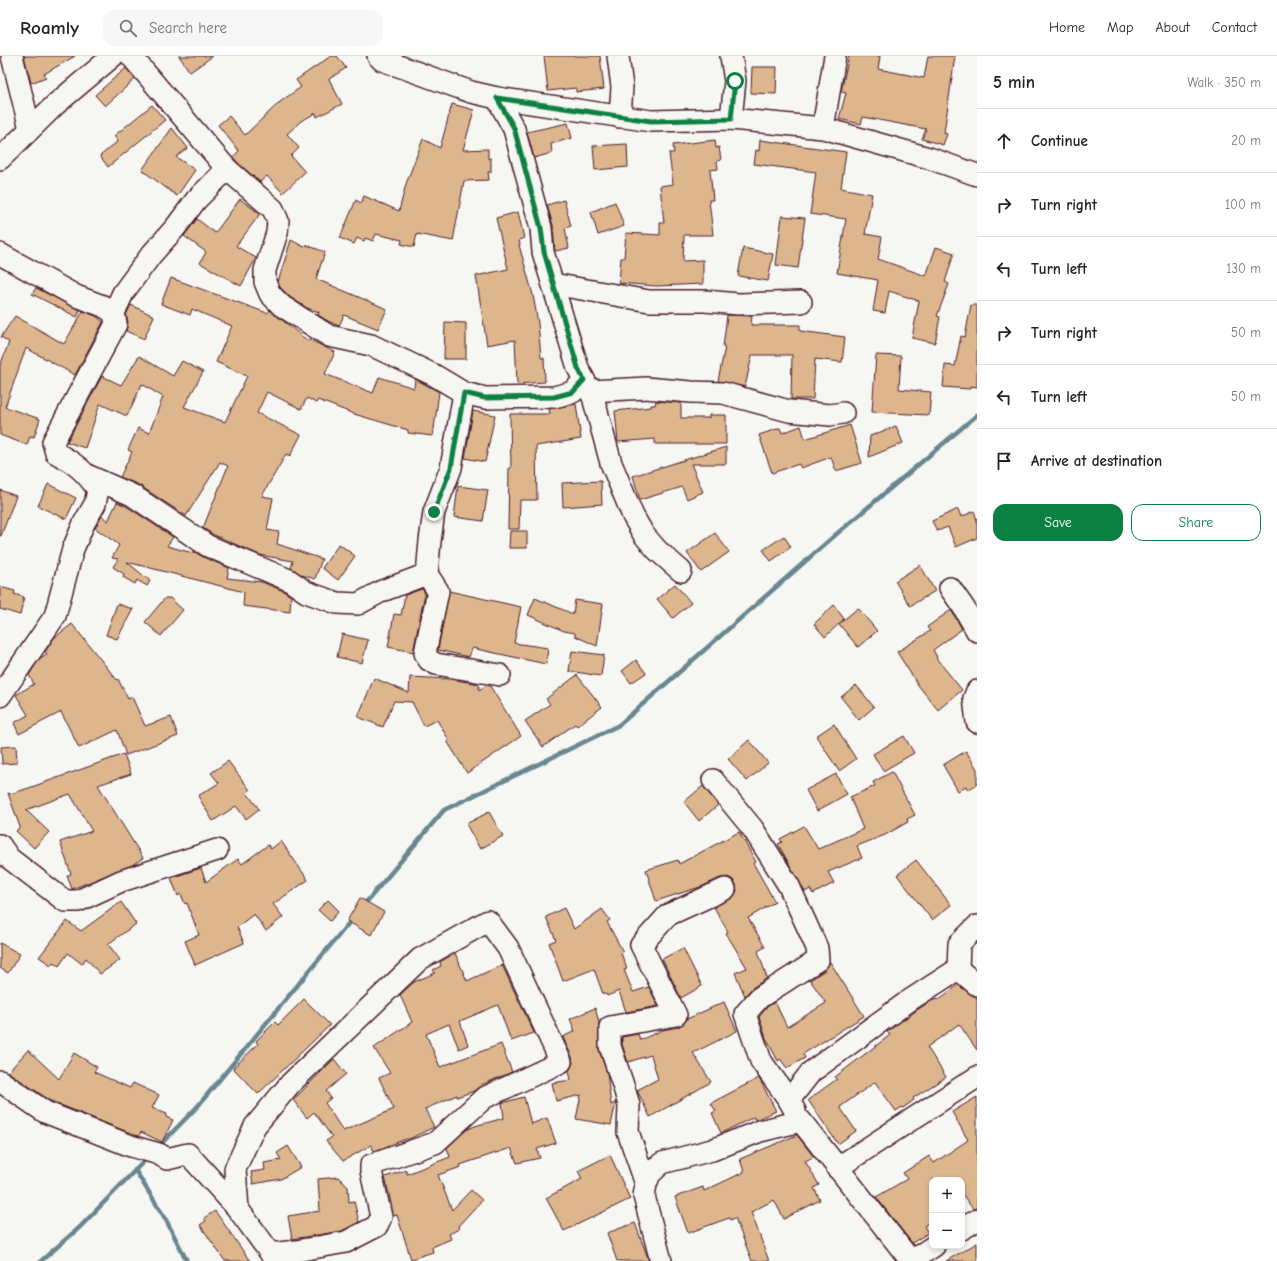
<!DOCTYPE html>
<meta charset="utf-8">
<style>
:root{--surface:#fff;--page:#f6f6f6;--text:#222;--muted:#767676;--line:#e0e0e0;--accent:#0b8043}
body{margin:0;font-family:"Comic Neue",sans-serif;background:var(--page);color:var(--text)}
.controls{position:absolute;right:12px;bottom:12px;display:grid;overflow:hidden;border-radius:8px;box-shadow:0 2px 6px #0003}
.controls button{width:36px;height:36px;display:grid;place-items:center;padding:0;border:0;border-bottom:1px solid var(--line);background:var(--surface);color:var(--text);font:20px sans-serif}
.stop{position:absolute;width:12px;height:12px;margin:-9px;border:3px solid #0b8043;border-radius:50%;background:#fff}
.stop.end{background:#0b8043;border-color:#fff;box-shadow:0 1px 4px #0008}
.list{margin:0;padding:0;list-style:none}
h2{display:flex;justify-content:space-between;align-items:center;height:52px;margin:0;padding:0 16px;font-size:17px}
h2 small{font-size:13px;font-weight:400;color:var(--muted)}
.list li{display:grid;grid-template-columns:26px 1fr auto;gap:12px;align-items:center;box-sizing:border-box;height:64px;padding:0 16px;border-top:1px solid var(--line)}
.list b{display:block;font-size:15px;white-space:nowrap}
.list em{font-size:13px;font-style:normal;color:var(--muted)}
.actions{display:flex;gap:8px;padding:12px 16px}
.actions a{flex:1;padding:9px 0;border:1px solid var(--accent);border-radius:12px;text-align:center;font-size:14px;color:var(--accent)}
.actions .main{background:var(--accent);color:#fff}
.icon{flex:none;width:22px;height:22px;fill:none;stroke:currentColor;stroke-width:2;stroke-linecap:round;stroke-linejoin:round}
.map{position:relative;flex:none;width:977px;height:1205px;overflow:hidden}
header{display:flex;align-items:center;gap:24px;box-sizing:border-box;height:56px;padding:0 20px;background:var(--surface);border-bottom:1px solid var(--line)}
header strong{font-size:19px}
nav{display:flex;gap:22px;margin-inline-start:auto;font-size:14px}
.search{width:280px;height:36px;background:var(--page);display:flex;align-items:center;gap:10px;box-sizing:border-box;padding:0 14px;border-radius:12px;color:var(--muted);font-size:15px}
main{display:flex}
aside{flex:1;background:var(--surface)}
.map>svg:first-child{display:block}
</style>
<header>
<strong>Roamly</strong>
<div class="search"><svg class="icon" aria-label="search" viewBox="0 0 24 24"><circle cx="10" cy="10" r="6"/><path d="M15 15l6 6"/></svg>Search here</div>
<nav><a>Home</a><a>Map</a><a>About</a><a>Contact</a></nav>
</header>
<main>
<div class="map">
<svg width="977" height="1205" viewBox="0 0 977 1205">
<rect width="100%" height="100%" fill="#f6f6f2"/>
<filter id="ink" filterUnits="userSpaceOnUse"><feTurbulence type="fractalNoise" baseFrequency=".025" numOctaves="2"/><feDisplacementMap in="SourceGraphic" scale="8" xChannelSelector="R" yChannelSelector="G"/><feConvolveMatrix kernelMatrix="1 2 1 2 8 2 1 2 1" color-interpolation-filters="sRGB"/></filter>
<g filter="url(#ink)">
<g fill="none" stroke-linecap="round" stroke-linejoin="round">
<!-- stream -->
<g stroke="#678790" stroke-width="4.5">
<polyline points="363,850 444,754 619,669 833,481 977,359"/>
<polyline points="158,1091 197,1051 353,862"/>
<polyline points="135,1114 165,1162 187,1205"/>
<polyline points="41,1205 80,1171 149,1100"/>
</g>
</g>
<!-- building -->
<g fill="#ddb68e" stroke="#4a1f2b">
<polygon points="24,0 75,0 44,18 46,21 31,27"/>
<polygon points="179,0 213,0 190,16"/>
<polygon points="331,0 337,0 346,12 329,23 342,48 317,61 316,57 301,65 287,78 299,92 291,100 305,116 283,137 267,120 260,126 238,107 233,101 239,95 218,69 229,60 245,79 280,46 301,31 296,24"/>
<polygon points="544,0 600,0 604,33 576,36 576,32 548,35"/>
<polygon points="849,0 880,0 878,13 924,22 928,0 955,0 944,77 947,78 943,89 922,83 926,73 863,61 861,68 839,63 846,37 841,36"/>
<polygon points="752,11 777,11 776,38 751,37"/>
<polygon points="126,12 135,23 105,50 95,39"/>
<polygon points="452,48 474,54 463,94 488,93 488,103 491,102 491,116 488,116 489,124 464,125 453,185 417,178 414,191 401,188 402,184 376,178 373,185 365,182 364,185 357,182 354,188 340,182 356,144 361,147 364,140 399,155 406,128 423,83 440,92"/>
<polygon points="152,49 165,64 108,111 100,100 118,85 114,80"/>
<polygon points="568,67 572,82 551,88 552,97 534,102 527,76"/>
<polygon points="172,72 188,92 176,101 195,114 177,140 142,114"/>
<polygon points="715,84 716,92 719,91 721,104 717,105 718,113 710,114 713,144 709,144 713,179 684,179 683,205 703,204 703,228 656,230 619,227 621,202 624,202 626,177 660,179 660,167 664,167 660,130 673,128 669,97 674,97 673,89"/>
<polygon points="760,84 846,96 841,132 872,138 865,178 882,181 878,203 926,220 936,191 954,197 945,226 949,228 937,260 940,261 935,287 912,282 919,245 889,235 885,257 873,255 878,224 837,217 846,163 810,158 816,116 754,108 756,94 759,95"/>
<polygon points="627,88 628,111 595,114 593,90"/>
<polygon points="240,143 260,158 236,190 256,202 241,230 200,207 206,196 184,180 197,163 215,177"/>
<polygon points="564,144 571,170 565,172 569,192 555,195 553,169 547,149"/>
<polygon points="615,146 624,170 598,179 591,156"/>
<polygon points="518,156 524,182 519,184 520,189 519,189 533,239 538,267 541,302 544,302 545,326 517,328 515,284 487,289 476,220 508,213 496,162"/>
<polygon points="782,160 805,162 798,212 776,209"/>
<polygon points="291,184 304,191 306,189 325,196 316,223 387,253 378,273 344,259 339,270 328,265 318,259 319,256 307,252 290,241 280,231 278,226"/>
<polygon points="743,192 773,198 768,225 738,220"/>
<polygon points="171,222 267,257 270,254 308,285 308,283 335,296 325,318 373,337 379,321 414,332 415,323 439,336 433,380 408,377 408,374 354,358 318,344 316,347 307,342 301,353 267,336 257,357 301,379 290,400 286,398 262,440 273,442 267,474 279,476 277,488 322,503 315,523 302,519 291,512 293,505 260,499 214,479 203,472 228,410 220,406 186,460 139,429 120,421 132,396 128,394 138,372 149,377 163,341 142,328 127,360 100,348 85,392 67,386 102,320 121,329 139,300 173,320 182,305 203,316 184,351 225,366 247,320 216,306 232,270 192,253 190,259 161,248"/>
<polygon points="36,232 80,254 77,261 32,238"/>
<polygon points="131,249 154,260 144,283 126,275 128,266 126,259"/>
<polygon points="971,249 977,249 977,331 970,330 970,333 943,331 945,309 955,310 961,280 965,281"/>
<polygon points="83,255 96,260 103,266 75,319 26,292 5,351 40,363 34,381 30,380 27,389 0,379 0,310 9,286 1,281 15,260 64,288"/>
<polygon points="727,259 752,260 751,269 800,269 800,275 845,281 842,306 815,303 813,343 791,343 792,299 752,299 745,331 718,325 725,291 723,291"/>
<polygon points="445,266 466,267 466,303 444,303"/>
<polygon points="876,299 901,300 899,333 931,336 929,359 872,356"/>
<polygon points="656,345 681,347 681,362 709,362 709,359 726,359 726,388 655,388 655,383 618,386 615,355 651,351 651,349 655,349"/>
<polygon points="576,348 581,383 536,390 537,444 520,444 519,473 508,473 509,412 511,412 510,358 550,358 549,353"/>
<polygon points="473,355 495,359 485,406 465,402"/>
<polygon points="850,369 862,407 836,415 831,401 801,412 799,408 772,417 759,379 780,372 782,377 801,370 805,383"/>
<polygon points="896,370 903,387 869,401 870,380"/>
<polygon points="726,391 726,408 691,408 703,436 687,443 682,431 640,444 633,420"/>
<polygon points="601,425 602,448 563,451 562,427"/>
<polygon points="48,428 76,442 66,463 38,450"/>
<polygon points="458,430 488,434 483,465 454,461"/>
<polygon points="0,434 16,440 1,480 0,480"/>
<polygon points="117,446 126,450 173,481 167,490 193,497 193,495 203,501 229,512 227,522 262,526 283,535 291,540 290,556 243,550 244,536 127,506 150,525 147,530 137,524 135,528 123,521 124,518 113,511 118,503 112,502 119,489 95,472 102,460 108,465"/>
<polygon points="958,453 961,461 974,455 977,464 977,482 956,491 948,471 937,475 932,465"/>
<polygon points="510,475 527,475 527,492 509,492"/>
<polygon points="715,477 729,496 701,516 687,497"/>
<polygon points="784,480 791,491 771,505 763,494"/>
<polygon points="339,488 355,500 338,524 322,512"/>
<polygon points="920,509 935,535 910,550 895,525"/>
<polygon points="675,528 691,547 673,562 657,543"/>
<polygon points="0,531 15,535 14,538 24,541 20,559 0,553"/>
<polygon points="422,533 425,537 413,596 388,591 394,558 401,559 405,539"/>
<polygon points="449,535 521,551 514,587 548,592 546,608 472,592 469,601 438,594"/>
<polygon points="165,542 170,542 183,554 161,580 145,566"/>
<polygon points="535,542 573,558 575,544 603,548 597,590 575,580 575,577 564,575 528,559"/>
<polygon points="117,548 133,553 117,583 106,579"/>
<polygon points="834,549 844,563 825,581 814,568"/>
<polygon points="858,552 877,575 858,591 839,568"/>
<polygon points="951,554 962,573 933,594 937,601 936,602 962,634 938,654 918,629 897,596 930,575 927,571"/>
<polygon points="72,568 117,624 118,623 128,643 132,641 145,670 171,661 178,680 126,699 117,674 79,692 61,656 19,678 14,667 28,659 16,639 34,628 29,619 40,602 47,598 45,596 54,582"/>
<polygon points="342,578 368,584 362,607 337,601"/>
<polygon points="572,595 604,599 601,620 569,615"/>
<polygon points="636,604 646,617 631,627 622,615"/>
<polygon points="577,619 602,651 577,670 575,668 543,691 525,665 550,648 546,643"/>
<polygon points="410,621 450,623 479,628 479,634 487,629 490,630 521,680 467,717 447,685 449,684 437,664 424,670 412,646 394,645 383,671 358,661 374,622 409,637"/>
<polygon points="856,629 874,651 859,664 841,641"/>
<polygon points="834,668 856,703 839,715 816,680"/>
<polygon points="904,680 914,697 883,715 873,698"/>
<polygon points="749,684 768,707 747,725 728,703"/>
<polygon points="16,690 17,707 2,708 1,691"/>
<polygon points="966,695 977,713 977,728 968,734 966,730 958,735 943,709"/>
<polygon points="124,698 131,718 98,729 143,802 132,809 72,833 67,820 71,818 60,786 92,775 70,738 26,754 49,776 34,792 16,775 20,771 8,737 10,738 29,732"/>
<polygon points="228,705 250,734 247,737 259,753 246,763 236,750 213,765 198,740 219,727 211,717"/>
<polygon points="892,716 915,759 907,763 908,766 885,779 857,790 862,802 828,816 834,827 813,838 810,833 805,836 778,788 782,786 780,783 804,770 818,793 863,773 850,741 875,730 873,726"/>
<polygon points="836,718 847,738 817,755 806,734"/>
<polygon points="703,730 718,749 699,765 684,746"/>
<polygon points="489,756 503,780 480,793 466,768"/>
<polygon points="739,776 756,806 753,807 775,846 748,862 765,891 758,895 767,922 752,932 745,940 735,917 747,912 726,877 728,876 714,851 734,840 737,835 736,828 732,823 727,821 720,822 703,830 656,845 646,814 678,804 679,808"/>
<polygon points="281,785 308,824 273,848 283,861 266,875 254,858 237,871 244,887 195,909 185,885 199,879 187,847 185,848 181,838 178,840 171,822 201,812 206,826 238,803 242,808 268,789 271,793"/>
<polygon points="916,804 951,849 932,864 897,819"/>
<polygon points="360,842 384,856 371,879 347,865"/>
<polygon points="328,844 339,855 330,865 318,854"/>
<polygon points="121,846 136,868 108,888 120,904 100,918 86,902 82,908 68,897 59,910 53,906 51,909 39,901 67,865 81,875"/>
<polygon points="564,852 574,873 602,853 610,864 607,866 623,896 621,897 627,913 624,914 633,936 649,931 658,950 626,956 619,935 607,940 606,938 603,938 594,913 563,925 549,887 556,884 546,861"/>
<polygon points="0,887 20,898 8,917 0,912"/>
<polygon points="683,892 702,930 681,942 662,903"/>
<polygon points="455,897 467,925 502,909 534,977 511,985 498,949 460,965 468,989 459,993 449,968 426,978 440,1011 501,988 512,1016 481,1029 474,1035 457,1041 457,1039 425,1053 434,1071 409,1083 406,1083 374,1095 371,1089 343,1105 326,1085 332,1081 314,1056 307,1062 293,1044 334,1003 346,1018 326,1035 331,1042 325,1047 343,1075 394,1053 379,1022 390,1017 374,992 412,966 400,939 414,926 435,917 433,914 441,910 440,906"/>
<polygon points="830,906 864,960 803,998 805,1002 787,1012 780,1003 778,1005 766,982 759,961 767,951 775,946 787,971 826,947 810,924 825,914"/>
<polygon points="958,929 977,942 977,994 959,968 927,991 946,1021 913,1042 914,1044 903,1052 902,1051 896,1055 875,1026 840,1051 856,1075 838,1088 808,1044 837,1023 835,1021 890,979 887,976 917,954 936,942 938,944"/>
<polygon points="304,943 330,969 258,1038 233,1012 258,988 256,985 275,966 278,969"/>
<polygon points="724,946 737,975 693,997 711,1026 650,1061 637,1034 658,1023 651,999 628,1006 622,988 622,981 638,978 640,984 663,974 678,971 683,968 687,963"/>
<polygon points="595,952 599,966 599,994 607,1017 611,1049 616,1046 611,1069 576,1063 581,1039 556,1045 552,1027 571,1024 569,1015 573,1007 572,1001 563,981 575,975 570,963"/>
<polygon points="28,994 59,1023 74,997 97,1011 94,1016 130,1032 133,1027 159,1039 152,1052 167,1058 166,1061 173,1064 162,1086 141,1076 139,1080 135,1079 51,1045 8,1016"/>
<polygon points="759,1022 776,1055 755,1064 754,1061 721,1077 712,1057 716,1055 711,1047"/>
<polygon points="524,1041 531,1068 547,1062 556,1087 537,1093 540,1102 517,1107 511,1092 460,1109 461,1111 438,1119 452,1154 471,1134 482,1144 458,1170 459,1173 449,1178 451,1183 432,1191 433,1196 411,1203 397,1159 394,1160 385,1121 406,1114 407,1118 450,1101 447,1092 466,1074 475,1070 504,1062 502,1047"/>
<polygon points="977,1041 977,1152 973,1153 962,1138 962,1124 932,1124 932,1165 924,1170 928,1177 912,1187 876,1141 907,1123 903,1117 929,1100 934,1107 968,1084 952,1056"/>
<polygon points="797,1079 814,1101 805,1105 819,1129 814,1132 820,1144 784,1163 774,1144 751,1156 769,1205 752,1205 735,1162 730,1164 729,1162 688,1177 675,1141 703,1131 704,1135 744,1116 740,1103"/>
<polygon points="288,1090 301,1111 281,1123 253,1128 251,1116 265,1114 264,1107 281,1104 277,1097"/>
<polygon points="610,1099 630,1143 564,1175 546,1142 582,1123 578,1115"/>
<polygon points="338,1121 348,1131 349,1146 354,1145 359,1166 342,1175 292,1183 288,1160 320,1155 318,1123"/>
<polygon points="215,1155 250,1205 225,1205 200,1169 206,1165 204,1162"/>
<polygon points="635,1167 649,1205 617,1205 607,1177"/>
<polygon points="977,1187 977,1205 946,1205"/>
</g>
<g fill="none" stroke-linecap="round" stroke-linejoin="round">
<!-- minor casing -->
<g stroke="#4a1f2b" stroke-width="24">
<g id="minor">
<polyline points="12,0 30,73"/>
<polyline points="131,0 227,113 273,153 278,165 277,177 265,214 265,226 270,238 282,250 329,280 371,289 434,319 464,337 485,342 554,341 573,336 584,324"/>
<polyline points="378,0 382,4 471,36 497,42 651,65 731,63 823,72 929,102 977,119"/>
<polyline points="618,0 622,31 620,61"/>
<polyline points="497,42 514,73 541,172 543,196 564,266 578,312 593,341 611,407 633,460 644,479 657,494 681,515"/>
<polyline points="731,63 735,25 731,0"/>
<polyline points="823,72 835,0"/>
<polyline points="0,103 56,48 113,0"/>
<polyline points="0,198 76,240 103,250 114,257"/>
<polyline points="553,228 649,245 705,245 738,248 801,246"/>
<polyline points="591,335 646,332 691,336 723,337 789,355 830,359 843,357"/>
<polyline points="464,337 451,412 434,456 430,485 427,518 438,535 425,597 429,604 436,608 500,619"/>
<polyline points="89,420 132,439 208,490 289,524 306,536 337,547 358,548 382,535 427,518"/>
<polyline points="950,532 964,552 977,575"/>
<polyline points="977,635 974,642 977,666"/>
<path d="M 0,640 L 55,560 L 73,493 L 84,467 L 95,448 L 98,434 C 86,416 75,407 56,397 L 53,386 L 116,268 L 114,257 L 123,237 L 151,199 L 175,172 L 196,144 L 227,113"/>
<polyline points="713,724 753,773 789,830 817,892 818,904 759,942 745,958 761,1005 789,1044"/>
<polyline points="0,789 9,802 65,845 78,845 121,825 217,794"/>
<polyline points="958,913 977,929"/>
<polyline points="0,1025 45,1056 131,1090 159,1098 167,1103 188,1098 238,1153 271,1198"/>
<polyline points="795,1055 789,1044 811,1016 910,944 958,913 959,888 977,870"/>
<polyline points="837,1112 977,1021"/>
<polyline points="646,1128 628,1076 629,1049 624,1032 610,990 610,971 676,959 641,889 668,859 725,833"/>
<polyline points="238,1153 235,1113 255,1070 291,1027 420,903 488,865 508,892 561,1006 484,1042 435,1087 371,1109 371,1115 381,1161 377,1170 346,1186 296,1195 271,1198 274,1205"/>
<polyline points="962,1173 977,1164"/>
<polyline points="661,1205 644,1140 646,1128 650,1118 662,1107 712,1094 760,1075 801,1065 911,1205"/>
<polyline points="911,1205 934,1190"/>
</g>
</g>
<!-- minor -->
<use href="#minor" stroke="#f6f6f2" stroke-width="21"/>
</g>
</g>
<g fill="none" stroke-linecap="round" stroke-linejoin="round" filter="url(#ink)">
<!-- route -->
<polyline stroke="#0b8043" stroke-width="5" points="434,456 451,412 464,337 485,342 554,341 573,336 584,324 578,312 544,196 541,172 514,72 497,42 651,65 731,63 735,25"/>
</g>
</svg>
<div class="controls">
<button>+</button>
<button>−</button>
</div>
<div class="stop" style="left:735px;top:25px"></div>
<div class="stop end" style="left:434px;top:456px"></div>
</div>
<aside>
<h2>5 min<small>Walk · 350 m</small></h2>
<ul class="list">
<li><svg class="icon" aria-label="ahead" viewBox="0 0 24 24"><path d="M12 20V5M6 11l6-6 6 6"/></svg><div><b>Continue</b></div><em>20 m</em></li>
<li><svg class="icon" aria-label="right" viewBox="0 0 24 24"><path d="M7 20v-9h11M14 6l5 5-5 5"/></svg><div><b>Turn right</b></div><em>100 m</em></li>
<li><svg class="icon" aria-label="left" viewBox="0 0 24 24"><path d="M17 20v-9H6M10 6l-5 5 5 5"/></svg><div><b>Turn left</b></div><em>130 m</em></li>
<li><svg class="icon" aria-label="right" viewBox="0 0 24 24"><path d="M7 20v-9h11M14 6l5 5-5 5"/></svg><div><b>Turn right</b></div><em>50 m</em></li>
<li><svg class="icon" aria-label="left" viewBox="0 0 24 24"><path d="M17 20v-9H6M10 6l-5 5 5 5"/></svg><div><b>Turn left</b></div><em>50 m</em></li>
<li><svg class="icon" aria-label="arrive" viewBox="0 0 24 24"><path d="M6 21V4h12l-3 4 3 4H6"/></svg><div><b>Arrive at destination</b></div></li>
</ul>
<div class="actions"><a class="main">Save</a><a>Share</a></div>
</aside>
</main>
